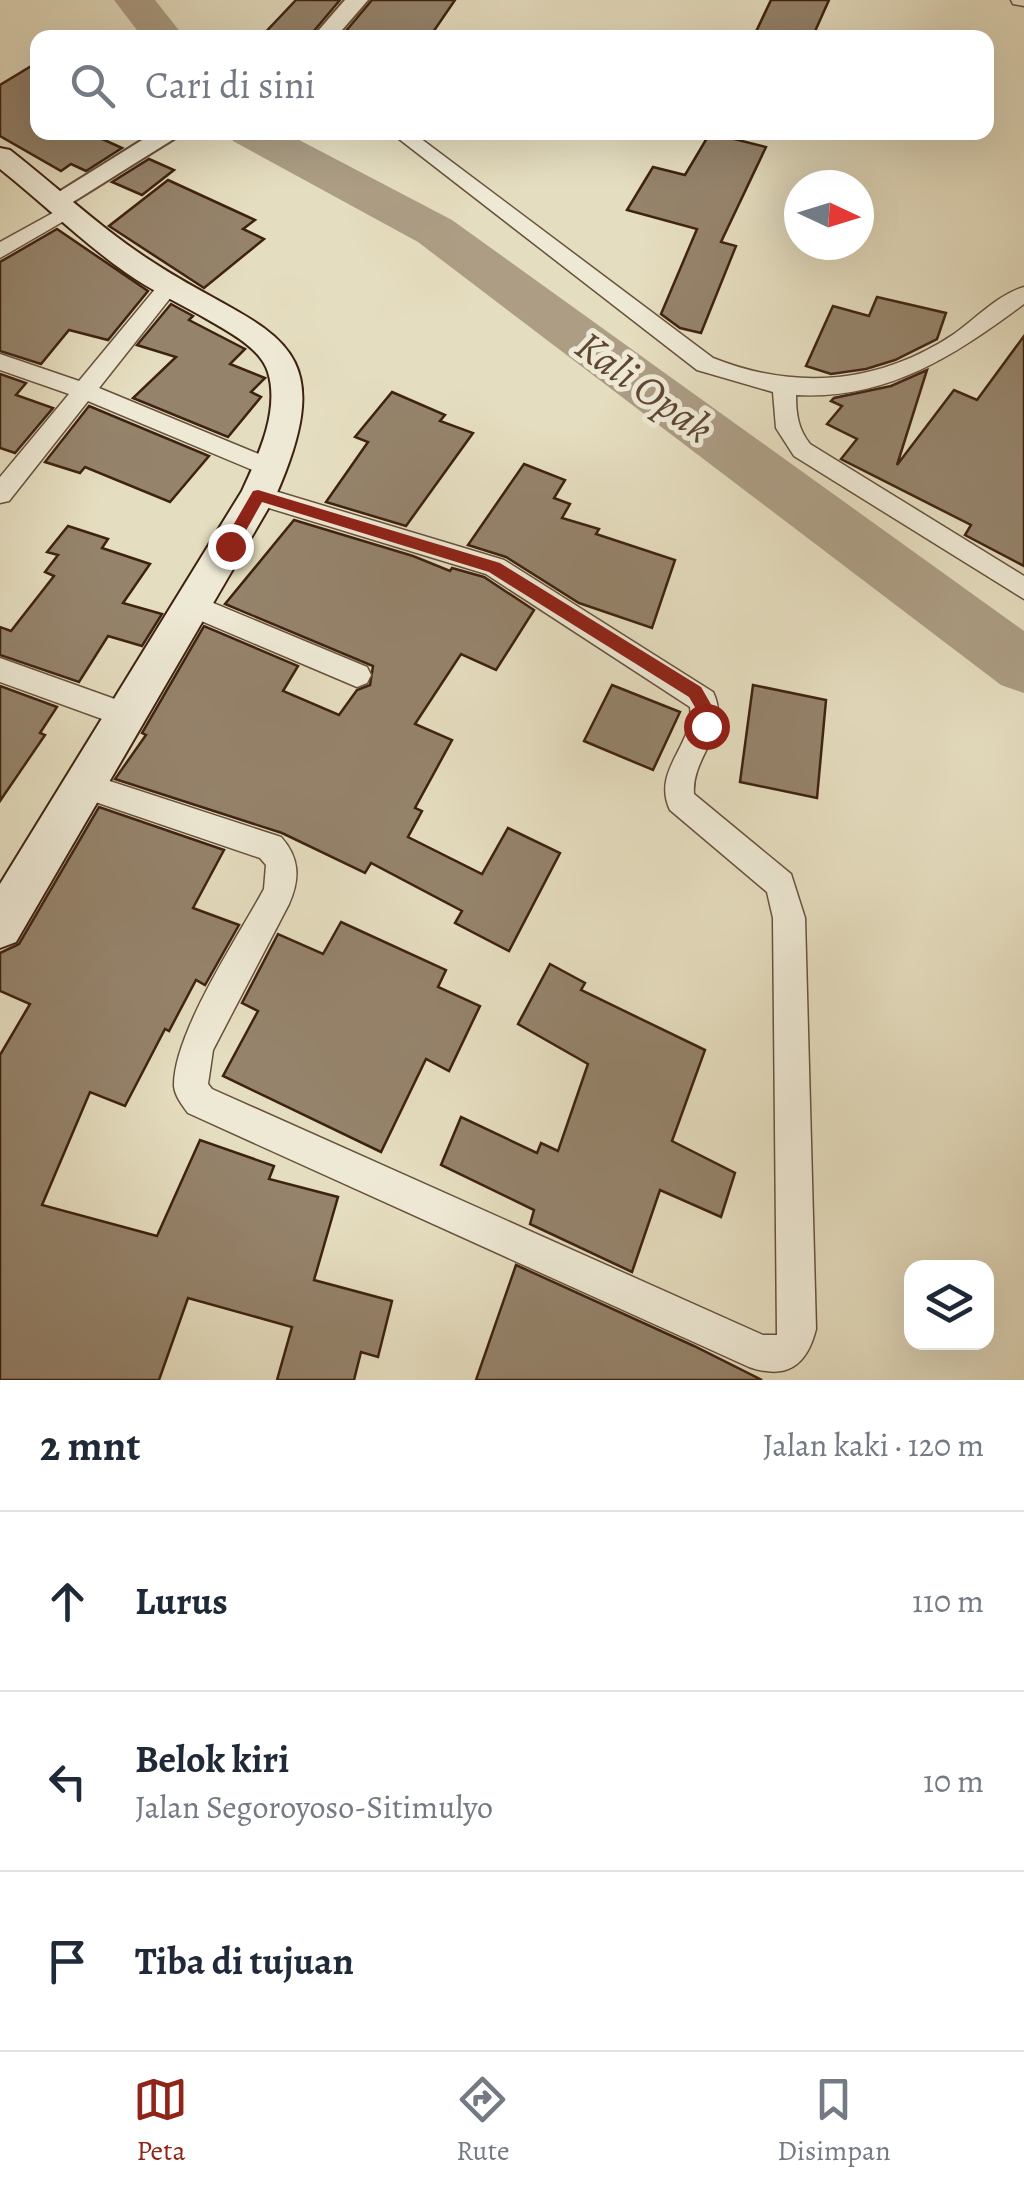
<!DOCTYPE html>
<html lang="id">
<meta charset="utf-8">
<style>
:root{--surface:#fff;--page:#f2f2f3;--text:#1f2937;--muted:#747a83;--line:#e0e1e3;--accent:#8f2418}
body{margin:0;font-family:Alegreya,serif;background:var(--page);color:var(--text)}
.controls{position:absolute;right:30px;bottom:30px;display:grid;overflow:hidden;border-radius:20px;box-shadow:0 10px 40px #0002}
.controls button{width:90px;height:90px;display:grid;place-items:center;padding:0;border:0;border-bottom:2px solid var(--line);background:var(--surface);color:var(--text);font:50px sans-serif}
.compass{position:absolute;left:784px;top:170px;width:90px;height:90px;border-radius:50%;background:var(--surface);box-shadow:0 10px 40px #0002;rotate:94deg}
.stop{position:absolute;width:30px;height:30px;margin:-22px;border:8px solid #8f2418;border-radius:50%;background:#fff}
.stop.end{background:#8f2418;border-color:#fff;box-shadow:0 2px 10px #0008}
.list{margin:0;padding:0;list-style:none}
h2{display:flex;justify-content:space-between;align-items:center;height:130px;margin:0;padding:0 40px;font-size:42px}
h2 small{font-size:32px;font-weight:400;color:var(--muted)}
.list li{display:grid;grid-template-columns:65px 1fr auto;gap:30px;align-items:center;box-sizing:border-box;height:180px;padding:0 40px;border-top:2px solid var(--line)}
.list b{display:block;font-size:38px;white-space:nowrap}
.list p{margin:0;font-size:32px;white-space:nowrap;color:var(--muted)}
.list em{font-size:32px;font-style:normal;color:var(--muted)}
.icon{flex:none;width:55px;height:55px;fill:none;stroke:currentColor;stroke-width:2;stroke-linecap:round;stroke-linejoin:round}
.map{position:relative;flex:none;width:1024px;height:1380px;overflow:hidden}
.search{position:absolute;background:var(--surface);box-shadow:0 10px 40px #0002;left:30px;right:30px;top:30px;height:110px;display:flex;align-items:center;gap:25px;box-sizing:border-box;padding:0 35px;border-radius:20px;color:var(--muted);font-size:38px}
.sheet{height:670px;background:var(--surface)}
nav{display:flex;justify-content:space-around;align-items:center;box-sizing:border-box;height:140px;border-top:2px solid var(--line);background:var(--surface);font-size:28px;color:var(--muted)}
nav a{display:grid;justify-items:center;gap:5px}
nav .on{color:var(--accent)}
.map>svg:first-child{display:block}
</style>
<div class="map">
<svg width="1024" height="1380" viewBox="0 0 1024 1380">
<rect width="100%" height="100%" fill="#e5ddbf"/>
<filter id="stains"><feTurbulence type="fractalNoise" baseFrequency=".002" numOctaves="4"/><feColorMatrix values="0 0 0 0 .2 0 0 0 0 .09 0 0 0 0 .02 0 0 0 .5 -.17"/></filter>
<radialGradient id="worn" r=".72"><stop offset=".6" stop-color="#630" stop-opacity="0"/><stop offset="1" stop-color="#630" stop-opacity=".3"/></radialGradient>
<g fill="none" stroke-linecap="round" stroke-linejoin="round">
<!-- river -->
<g fill="#ac9d84" fill-rule="evenodd">
<polygon points="114,0 155,0 185,38 143,38"/>
<polygon points="227,132 284,132 452,220 1024,631 1024,693 1001,685 418,242 233,141"/>
</g>
</g>
<!-- building -->
<g fill="#95836b" stroke="#3e2210" stroke-width="2.5">
<polygon points="296,0 340,0 308,38 260,38"/>
<polygon points="372,0 455,0 429,38 340,38"/>
<polygon points="771,0 829,0 812,38 753,38"/>
<polygon points="38,62 38,132 87,132 122,148 86,171 71,164 61,171 0,136 0,85"/>
<polygon points="710,133 766,147 721,242 736,246 701,333 680,328 661,314 697,229 627,210 653,167 685,175"/>
<polygon points="149,159 174,170 142,195 112,182"/>
<polygon points="168,180 255,220 243,229 264,239 204,288 109,226"/>
<polygon points="57,229 148,291 108,340 69,330 41,364 0,351 0,262"/>
<polygon points="877,297 946,313 937,339 895,360 866,369 831,374 806,366 833,306 869,316"/>
<polygon points="171,304 193,316 189,320 245,349 230,364 265,378 251,392 261,397 228,437 133,398 176,357 137,345"/>
<polygon points="1024,336 1024,566 965,535 971,525 841,459 857,439 827,424 842,406 831,401 834,398 891,386 927,370 897,465 954,390 977,400"/>
<polygon points="0,374 26,383 16,395 53,408 15,453 0,448"/>
<polygon points="392,392 445,415 440,421 473,433 406,526 326,502 368,442 355,437"/>
<polygon points="89,406 209,456 170,502 85,467 80,473 45,462"/>
<polygon points="524,464 565,480 554,498 570,504 562,518 599,529 596,534 675,560 652,628 579,603 506,557 468,545"/>
<polygon points="294,520 413,556 450,571 452,568 484,577 534,610 496,670 461,654 415,724 452,740 415,808 422,811 408,837 482,874 508,828 560,853 509,951 455,923 462,911 371,863 365,873 282,833 115,779 146,735 142,733 204,626 298,666 283,691 339,715 357,690 370,685 373,666 225,604"/>
<polygon points="68,526 108,539 102,548 150,564 123,603 162,614 142,646 108,636 79,682 0,655 0,627 11,631 54,576 45,572 58,555 47,552"/>
<polygon points="612,685 680,712 653,770 584,741"/>
<polygon points="753,685 826,700 817,798 740,782"/>
<polygon points="0,686 57,707 40,733 45,735 0,801"/>
<polygon points="99,807 224,850 193,908 239,925 205,985 196,980 169,1031 165,1029 125,1106 90,1092 42,1205 157,1236 200,1140 274,1166 269,1179 338,1197 314,1280 392,1301 378,1357 361,1352 354,1380 277,1380 292,1327 188,1298 159,1380 0,1380 0,1055 30,1004 0,991 0,953 19,944"/>
<polygon points="341,922 446,970 438,987 480,1006 449,1071 426,1059 381,1152 223,1076 258,1011 242,1003 278,934 323,954"/>
<polygon points="550,964 585,983 581,990 705,1050 672,1141 735,1173 721,1217 660,1190 632,1272 530,1224 534,1210 441,1165 461,1117 537,1153 541,1143 558,1151 588,1064 518,1024"/>
<polygon points="516,1265 694,1346 762,1380 476,1380"/>
</g>
<g fill="none" stroke-linecap="round" stroke-linejoin="round">
<!-- minor casing -->
<g stroke="#68513c" stroke-width="3">
<g id="minor">
<polygon points="1011,0 1024,0 1024,6 1013,4"/>
<path d="M 390,132 L 412,132 L 713,358 C 796,391 879,384 954,334 C 975,319 999,294 1024,287 L 1024,304 C 954,356 887,400 796,395 C 796,414 798,429 810,444 L 1024,576 L 1024,599 L 794,456 L 776,428 L 773,392 L 697,370 Z"/>
<polygon points="69,204 76,206 76,214 0,258 0,242"/>
<polygon points="168,280 179,287 175,292 99,388 278,462 282,468 278,474 262,474 88,401 9,501 0,503 0,477 69,394 0,370 0,354 79,381 161,282"/>
<path d="M 258,486 L 504,560 L 713,692 C 732,731 691,756 694,794 L 791,874 L 805,918 L 816,1329 C 807,1366 786,1380 749,1367 L 188,1113 C 182,1105 175,1096 174,1086 C 173,1034 238,937 264,889 L 266,865 L 260,858 L 72,794 L 67,785 L 72,776 L 82,772 L 281,837 C 300,858 300,879 289,904 L 213,1050 L 208,1084 L 212,1089 L 763,1335 L 777,1335 L 773,918 L 767,892 L 670,810 C 651,770 695,745 690,707 L 486,574 L 249,502 L 246,495 L 249,488 Z"/>
<polygon points="194,595 367,667 371,675 367,683 357,687 185,614 181,606 185,598"/>
<polygon points="0,658 137,707 141,716 137,725 127,728 0,682"/>
</g>
</g>
<!-- tertiary casing -->
<g stroke="#68513c" stroke-width="4">
<g id="tertiary">
<polygon points="345,0 368,0 335,38 312,38"/>
<polygon points="155,132 185,132 68,205 59,208 46,200"/>
</g>
</g>
<!-- secondary casing -->
<g stroke="#3e2210" stroke-width="4">
<path id="secondary" d="M 0,148 L 10,150 C 56,186 99,227 148,259 C 262,335 348,330 276,495 L 16,942 L 0,948 L 0,884 L 242,491 C 258,456 280,411 268,372 C 260,347 227,331 205,318 C 179,303 150,290 125,272 C 81,241 43,203 0,169 Z"/>
</g>
<!-- minor -->
<use href="#minor" fill="#eee9d5" fill-rule="evenodd"/>
<!-- tertiary -->
<use href="#tertiary" fill="#eee9d5" fill-rule="evenodd"/>
<!-- secondary -->
<use href="#secondary" fill="#eee9d5" fill-rule="evenodd"/>
</g>
<!-- route -->
<polygon fill="#8f2418" points="258,490 500,563 701,687 716,713 712,731 700,731 699,714 689,697 489,572 262,502 235,550 224,550 224,541 253,491"/>
<g text-anchor="middle" stroke-width="10" stroke-linejoin="round" paint-order="stroke">
<!-- water labels -->
<g font-size="42" font-style="italic" fill="#5f4733" stroke="#eee9d5">
<text transform="translate(645 386) rotate(36)" y="15">Kali Opak</text>
</g>
</g>
<rect width="100%" height="100%" filter="url(#stains)"/>
<rect width="100%" height="100%" fill="url(#worn)"/>
</svg>
<div class="controls">
<button><svg class="icon" aria-label="layers" viewBox="0 0 24 24"><path d="M12 4l9 5-9 5-9-5zM3 14l9 5 9-5"/></svg></button>
</div>
<svg class="compass" viewBox="-18 -18 36 36"><path d="M0-13l5 13h-10z" fill="#e53935"/><path d="M0 13l5-13h-10z" fill="#747a83"/></svg>
<div class="stop" style="left:706px;top:726px"></div>
<div class="stop end" style="left:230px;top:546px"></div>
<div class="search"><svg class="icon" aria-label="search" viewBox="0 0 24 24"><circle cx="10" cy="10" r="6"/><path d="M15 15l6 6"/></svg>Cari di sini</div>
</div>
<section class="sheet">
<h2>2 mnt<small>Jalan kaki · 120 m</small></h2>
<ul class="list">
<li><svg class="icon" aria-label="ahead" viewBox="0 0 24 24"><path d="M12 20V5M6 11l6-6 6 6"/></svg><div><b>Lurus</b></div><em>110 m</em></li>
<li><svg class="icon" aria-label="left" viewBox="0 0 24 24"><path d="M17 20v-9H6M10 6l-5 5 5 5"/></svg><div><b>Belok kiri</b><p>Jalan Segoroyoso-Sitimulyo</p></div><em>10 m</em></li>
<li><svg class="icon" aria-label="arrive" viewBox="0 0 24 24"><path d="M6 21V4h12l-3 4 3 4H6"/></svg><div><b>Tiba di tujuan</b></div></li>
</ul>
</section>
<nav>
<a class="on"><svg class="icon" aria-label="map" viewBox="0 0 24 24"><path d="M3 6l6-2 6 2 6-2v14l-6 2-6-2-6 2zM9 4v14M15 6v14"/></svg>Peta</a>
<a><svg class="icon" aria-label="directions" viewBox="0 0 24 24"><path d="M12 3l9 9-9 9-9-9zM9 14v-3h6M13 9l2 2-2 2"/></svg>Rute</a>
<a><svg class="icon" aria-label="saved" viewBox="0 0 24 24"><path d="M7 4h10v16l-5-4-5 4z"/></svg>Disimpan</a>
</nav>
